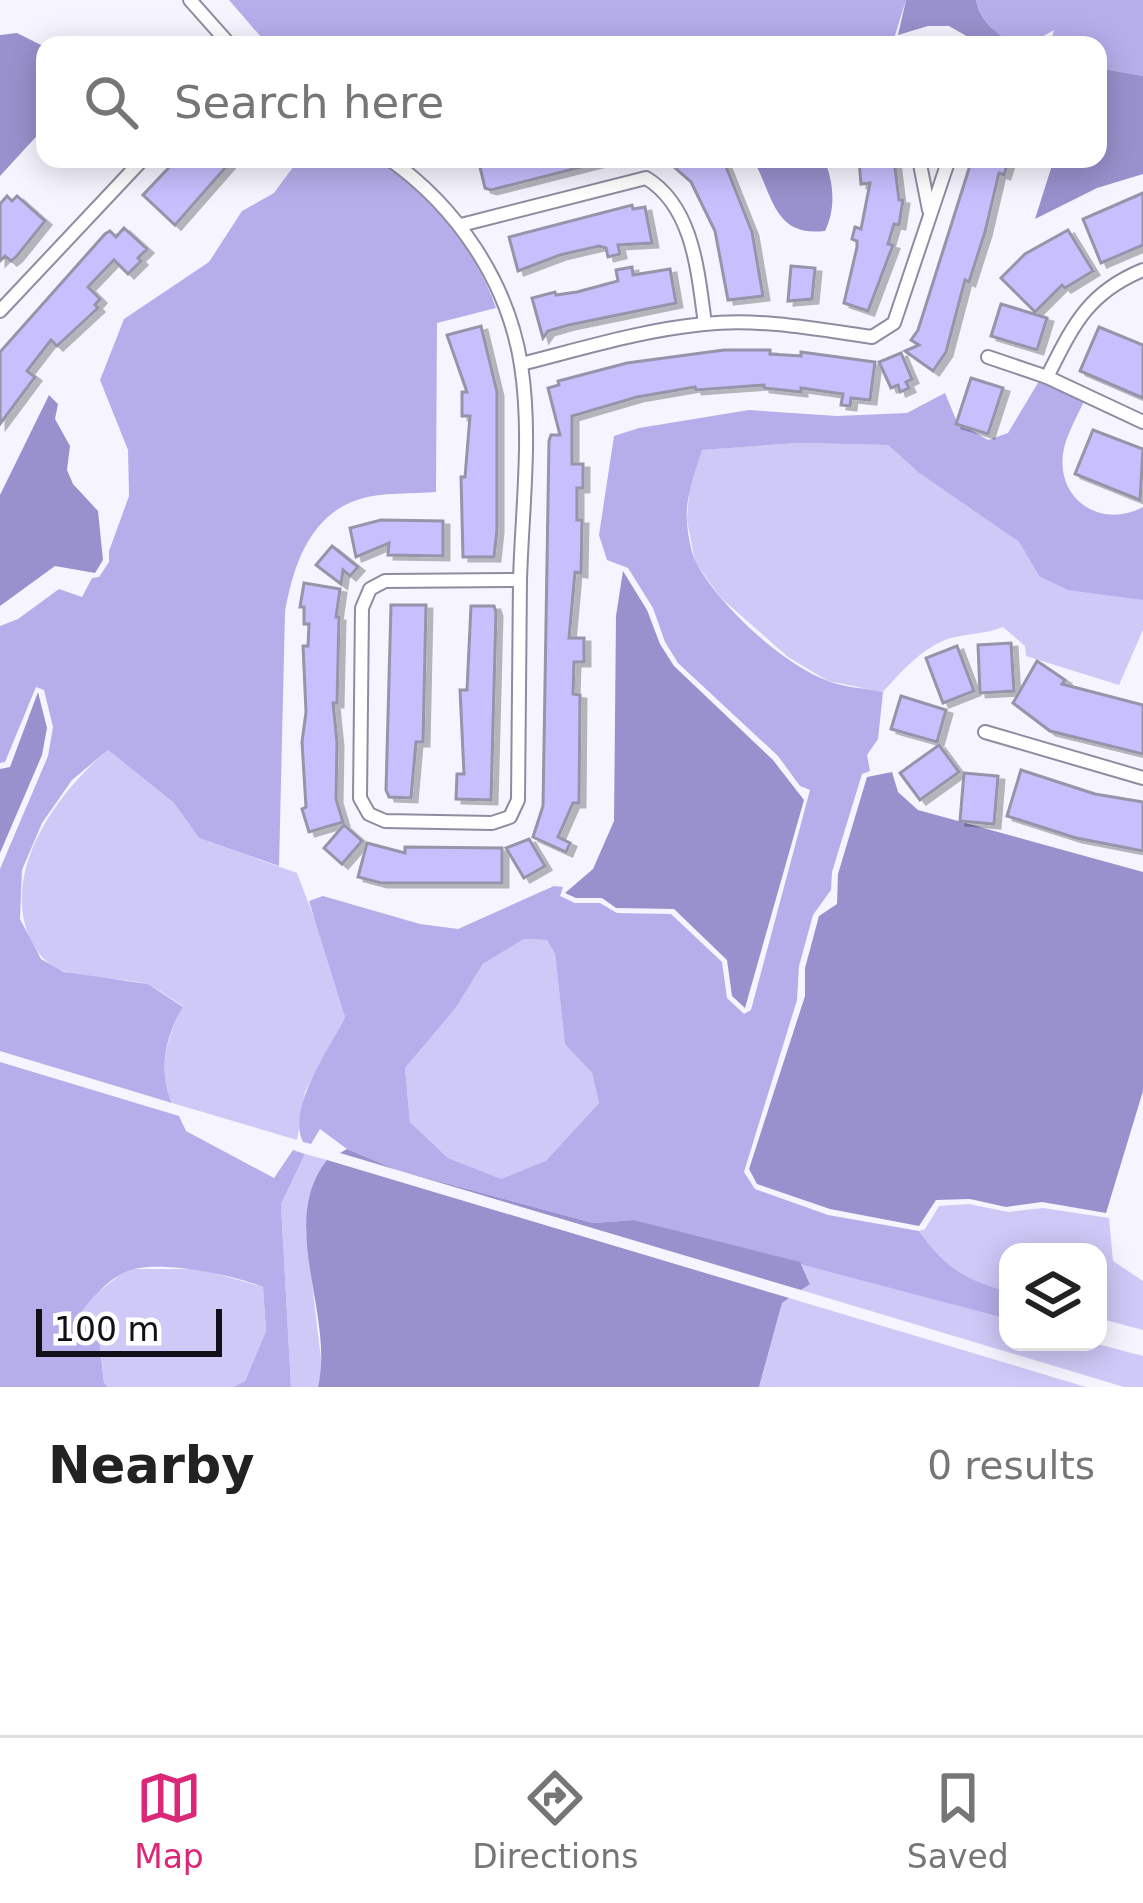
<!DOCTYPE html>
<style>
:root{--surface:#fff;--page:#f6f6f6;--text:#222;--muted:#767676;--line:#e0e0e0;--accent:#db2777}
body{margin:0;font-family:"DejaVu Sans",sans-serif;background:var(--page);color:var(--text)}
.controls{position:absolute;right:36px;bottom:36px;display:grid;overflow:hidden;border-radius:24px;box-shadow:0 6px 30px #0003}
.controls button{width:108px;height:108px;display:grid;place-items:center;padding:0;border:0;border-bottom:3px solid var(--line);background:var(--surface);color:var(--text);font:60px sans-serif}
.scale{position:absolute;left:36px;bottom:30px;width:186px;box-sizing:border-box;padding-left:12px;border:6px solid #111018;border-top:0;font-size:33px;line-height:42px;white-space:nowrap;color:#111018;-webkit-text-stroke:9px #fff;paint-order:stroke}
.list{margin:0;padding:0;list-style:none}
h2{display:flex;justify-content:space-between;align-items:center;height:156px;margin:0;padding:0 48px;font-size:51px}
h2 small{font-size:39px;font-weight:400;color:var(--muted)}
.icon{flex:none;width:66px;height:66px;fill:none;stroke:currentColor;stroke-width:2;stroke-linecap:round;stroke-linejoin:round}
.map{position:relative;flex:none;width:1143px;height:1387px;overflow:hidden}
.search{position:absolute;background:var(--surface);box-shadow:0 6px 30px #0003;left:36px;right:36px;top:36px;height:132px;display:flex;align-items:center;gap:30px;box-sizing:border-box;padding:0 42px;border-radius:24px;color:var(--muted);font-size:45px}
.sheet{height:348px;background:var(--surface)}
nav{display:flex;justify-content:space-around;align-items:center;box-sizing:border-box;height:168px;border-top:3px solid var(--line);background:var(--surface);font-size:33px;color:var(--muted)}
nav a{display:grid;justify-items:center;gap:6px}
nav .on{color:var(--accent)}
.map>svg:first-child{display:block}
</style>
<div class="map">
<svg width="1143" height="1387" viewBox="0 0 1143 1387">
<defs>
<filter id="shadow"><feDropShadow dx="6" dy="4" stdDeviation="0" flood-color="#0004"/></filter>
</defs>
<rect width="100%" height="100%" fill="#f6f5ff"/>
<!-- green -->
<g fill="#cec9f7">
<path d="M 796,443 L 888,445 L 919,473 L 1019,542 L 1039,576 L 1143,600 L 1143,630 L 1119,685 L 1026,656 L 1025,646 L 1003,627 C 984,635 963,633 945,640 C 919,651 901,672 883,692 L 828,681 L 788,657 L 721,598 L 695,562 L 687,520 L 689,492 L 701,450 Z"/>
<path d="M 108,750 L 174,803 L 199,838 L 297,873 L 333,967 L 345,1017 L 305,1092 L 297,1140 L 172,1103 C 157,1071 167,1036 183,1006 C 171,999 157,987 143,983 C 117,977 86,981 61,970 C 45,963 38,954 30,939 C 0,870 58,792 108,750 Z"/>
<polygon points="524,939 547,940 555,954 565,1043 592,1073 599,1103 546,1162 502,1180 448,1158 410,1122 405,1068 455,1009 483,964"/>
<polygon points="305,1154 327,1160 306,1231 322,1368 318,1387 291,1387 281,1204"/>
<path d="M 969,1204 L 1008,1212 L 1043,1208 L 1109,1218 L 1113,1261 L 1143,1281 L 1143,1330 L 1098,1318 L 1098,1252 L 1008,1252 L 1008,1292 C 965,1279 946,1269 919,1231 L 925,1229 L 939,1206 Z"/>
<polygon points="800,1262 1008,1319 1008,1342 1090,1342 1143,1356 1143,1387 1124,1387 801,1290 810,1283"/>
<polygon points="128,1269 200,1269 263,1287 266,1331 245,1381 233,1387 108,1387 104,1383 101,1351 80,1312 98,1292"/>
<polygon points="789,1298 1086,1387 759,1387 782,1303"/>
</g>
<!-- forest -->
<g fill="#b5aeeb" fill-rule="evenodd">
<polygon points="229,0 906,0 892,45 268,45"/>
<path d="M 976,0 L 1143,0 L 1143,76 L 1098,68 L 1098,45 L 1050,45 L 1054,30 L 1028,45 C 1003,43 982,25 976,0 Z"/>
<path d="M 299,159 C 323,159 351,155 374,159 C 421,167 483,266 496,308 L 437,323 L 436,492 C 412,494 382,492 360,499 C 310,514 293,566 285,612 L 279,866 L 199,838 L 174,803 L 108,750 L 72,780 L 42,823 L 22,870 L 20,919 L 41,959 L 64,972 L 148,984 L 183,1007 C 165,1036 158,1072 172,1103 L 0,1051 L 0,869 L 48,756 L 53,727 L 44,690 L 36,687 L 5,762 L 0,763 L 0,626 L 18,619 L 59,589 L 82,597 L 92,578 L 99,577 L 109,562 L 109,551 L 129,496 L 128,450 L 100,380 L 124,319 L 209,262 L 242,211 L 274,193 Z"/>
<path d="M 1039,381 L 1084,401 C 1077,417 1065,437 1063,454 C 1057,501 1102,529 1143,507 L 1143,600 L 1068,590 L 1039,576 L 1019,542 L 919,473 L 888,445 L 796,443 L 702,450 C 695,473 685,497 687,522 C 688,535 691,555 698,566 C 722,608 783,664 828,681 C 845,688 866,688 883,692 L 878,739 L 867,755 L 870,771 L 862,774 L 832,872 L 831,890 L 813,915 L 799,966 L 797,1000 L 744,1172 L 755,1189 L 828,1215 L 919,1231 C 946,1269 965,1279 1008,1292 L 1008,1319 L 634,1220 L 593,1223 L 397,1170 L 347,1149 L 320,1129 L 311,1144 L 303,1142 C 286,1109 330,1048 345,1017 L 309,901 L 323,896 L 420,924 L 458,929 L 554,886 L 563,887 L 560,896 L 575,903 L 600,903 L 617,913 L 671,914 L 722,962 L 727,998 L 744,1014 L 751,1010 L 810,790 L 800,786 L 778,756 L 678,663 L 665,642 L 653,608 L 628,568 L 607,560 L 599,535 L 614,436 L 639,428 L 749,410 L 837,416 L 907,413 L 945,393 L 957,422 L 988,440 L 1008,433 ZM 524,939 L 547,940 L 555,954 L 565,1044 L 592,1073 L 599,1103 L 546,1161 L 501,1179 L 448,1158 L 410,1122 L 405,1068 L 455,1009 L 483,964 Z"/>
<path d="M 0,1062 L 179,1116 L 186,1131 L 274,1178 L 293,1150 L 305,1154 L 281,1204 L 291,1387 L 233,1387 L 245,1381 L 266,1331 L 263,1287 C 234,1275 152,1257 123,1273 C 106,1282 93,1297 81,1312 L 99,1338 L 104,1383 L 108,1387 L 0,1387 Z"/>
</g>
<!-- water -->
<g fill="#9891cd">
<path d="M 906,0 L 976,0 C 981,23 999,38 1021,45 L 982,45 L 949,26 L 928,26 L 898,35 Z"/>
<polygon points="17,33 45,47 45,127 0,176 0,35"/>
<polygon points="1098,68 1143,76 1143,174 1097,188 1035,219 1054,159 1098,159"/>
<path d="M 753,159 L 824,159 C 834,182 836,209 825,231 C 774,237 774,198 753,159 Z"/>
<polygon points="49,395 58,404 55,419 70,446 67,470 73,484 98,511 103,560 95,573 55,566 0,606 0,495"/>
<polygon points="623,571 647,610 660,644 674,666 773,760 804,800 745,1008 732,996 727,960 674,909 616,908 602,898 576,898 565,893 593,869 614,821 616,616"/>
<polygon points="38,692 47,728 42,755 0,853 0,769 10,767"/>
<polygon points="892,772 898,792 918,810 1143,872 1143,1091 1106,1213 1042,1202 1006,1207 970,1199 936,1200 919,1226 830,1209 757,1184 749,1169 805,996 805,968 819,916 837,904 838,874 867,777"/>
<polygon points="347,1149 397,1170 593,1223 634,1220 800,1262 810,1284 801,1290 397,1170 340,1153"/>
<path d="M 327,1160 L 789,1298 L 782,1303 L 759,1387 L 318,1387 C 335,1315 277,1223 327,1160 Z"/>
</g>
<!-- building -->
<g fill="#c7bffe" stroke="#9694a9" stroke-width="3" filter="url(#shadow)">
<polygon points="177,159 233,159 175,225 143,195"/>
<polygon points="478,159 600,159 601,162 491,190 485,188"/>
<polygon points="665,159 723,159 752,232 763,296 728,300 715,231 691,182"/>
<polygon points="894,159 899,200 903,200 899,225 894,224 888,244 893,245 868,311 844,303 857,247 857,241 852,239 855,227 861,229 870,183 861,184 859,160"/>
<polygon points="972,159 1009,159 1004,175 999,173 985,232 969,282 965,280 946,352 933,371 905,351 919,345 911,340 918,330"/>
<polygon points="1143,193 1143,245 1101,263 1083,219"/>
<polygon points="7,196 12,201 17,196 45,221 16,257 11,261 5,256 0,261 0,204"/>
<polygon points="632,205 633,209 645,207 652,243 618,245 620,254 608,257 606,248 599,246 560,255 518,271 509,237"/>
<polygon points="124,228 147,249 138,258 141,261 128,274 114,260 88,287 100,299 95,305 98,308 57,346 51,340 27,371 35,377 0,424 0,352 105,234 110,231 116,237"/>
<polygon points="1068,230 1093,271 1065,288 1062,285 1035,312 1001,278 1025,254"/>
<polygon points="791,266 815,268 812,299 788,301"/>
<polygon points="632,267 633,275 670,269 676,303 569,325 548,331 543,338 532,298 555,292 556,295 577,292 618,281 616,270"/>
<polygon points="1001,304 1047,318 1037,350 991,336"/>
<polygon points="481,326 497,392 497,529 494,557 463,557 461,477 465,477 470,416 462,416 462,392 467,392 447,335"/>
<polygon points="1099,327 1143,345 1143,398 1080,371"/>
<polygon points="724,350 770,350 770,354 801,356 801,352 875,362 870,400 851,398 850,406 841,405 843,394 801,388 801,392 764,388 764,385 696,390 695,387 637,397 572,416 572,464 583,464 583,488 577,488 577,520 582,520 581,573 575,572 569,638 584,638 584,662 574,662 573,694 580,695 579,803 573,803 558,837 570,843 566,852 533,837 543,806 549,441 551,435 560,435 548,388 559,385 558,381 627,363"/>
<polygon points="901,353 912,379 906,382 909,388 900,392 898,385 891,388 879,362"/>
<polygon points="971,378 1003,388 988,434 956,424"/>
<polygon points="1093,430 1143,449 1140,500 1075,474"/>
<polygon points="381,520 443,521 443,556 388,555 389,543 356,557 350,528"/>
<polygon points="332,546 358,567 350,576 343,570 341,584 316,565"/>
<polygon points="304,583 340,589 336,617 339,617 337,703 333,703 337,742 336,799 343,822 309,832 302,809 306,807 302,742 306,712 303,646 308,646 309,624 304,624 304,607 300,607"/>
<polygon points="391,605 426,605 423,742 416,742 411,798 389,797 386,790"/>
<polygon points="471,606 494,606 496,612 491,800 456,799 457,774 464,774 460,690 467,690"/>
<polygon points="1011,643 1014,691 980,693 978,645"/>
<polygon points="957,646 974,691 943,703 926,658"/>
<polygon points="1037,661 1065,680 1062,684 1143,705 1143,754 1050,731 1013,703"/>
<polygon points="901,696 946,710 937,742 891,729"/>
<polygon points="939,745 959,772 920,800 900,773"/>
<polygon points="1021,770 1095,794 1143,802 1143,851 1076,838 1007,816"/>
<polygon points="964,773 998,776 994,824 960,821"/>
<polygon points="344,825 362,841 342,864 324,848"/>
<polygon points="529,839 545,866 524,878 506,848"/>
<polygon points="367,843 405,853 405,847 502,848 502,883 381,883 358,877"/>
</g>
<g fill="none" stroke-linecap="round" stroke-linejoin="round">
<!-- minor casing -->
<g stroke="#8e8ca1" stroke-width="16">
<g id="minor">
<polyline points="190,0 230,45"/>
<path d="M 389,159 C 457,207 508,282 521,365 C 532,435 522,510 520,580"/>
<polyline points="919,159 929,210"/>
<path d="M 461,225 L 646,178 C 694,207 698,274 705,324"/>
<polyline points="0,311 143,159"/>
<polyline points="988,357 1047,377 1143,422"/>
<path d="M 521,364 C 581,349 642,330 704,324 C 760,318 817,329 872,337 L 894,323 L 949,159"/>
<path d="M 1047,377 C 1073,326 1087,293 1143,270"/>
<polygon points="520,580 518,800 510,817 492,823 385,821 369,814 360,798 362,608 370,589 385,581"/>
<polyline points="985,732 1143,778"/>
</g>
</g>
<!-- minor -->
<use href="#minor" stroke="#fff" stroke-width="12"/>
</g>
</svg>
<div class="controls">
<button><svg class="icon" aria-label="layers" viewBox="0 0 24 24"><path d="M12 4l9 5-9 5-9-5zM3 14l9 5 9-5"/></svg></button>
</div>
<div class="scale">100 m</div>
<div class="search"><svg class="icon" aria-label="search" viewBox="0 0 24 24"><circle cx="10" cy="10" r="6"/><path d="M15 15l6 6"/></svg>Search here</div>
</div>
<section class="sheet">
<h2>Nearby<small>0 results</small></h2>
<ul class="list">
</ul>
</section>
<nav>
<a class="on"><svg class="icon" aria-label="map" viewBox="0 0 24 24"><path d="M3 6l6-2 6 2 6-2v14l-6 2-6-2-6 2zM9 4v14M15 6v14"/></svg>Map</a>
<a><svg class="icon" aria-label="directions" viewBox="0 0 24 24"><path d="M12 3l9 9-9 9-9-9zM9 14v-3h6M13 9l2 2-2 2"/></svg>Directions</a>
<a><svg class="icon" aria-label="saved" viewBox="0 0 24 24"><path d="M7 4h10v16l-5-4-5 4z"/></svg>Saved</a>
</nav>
